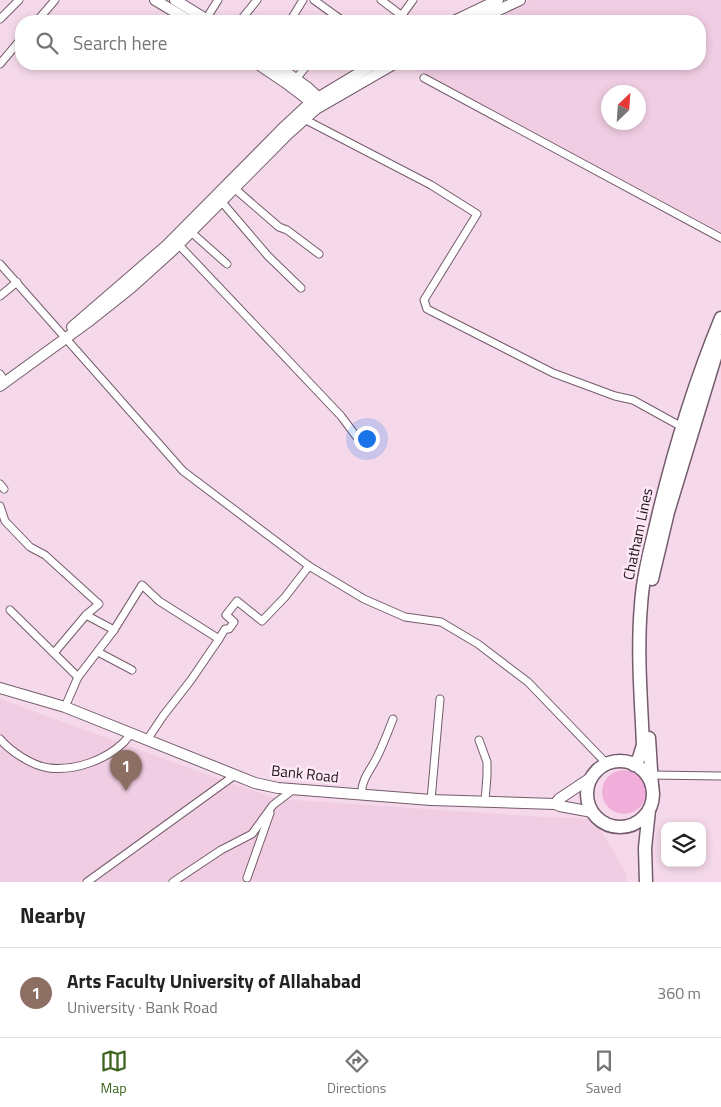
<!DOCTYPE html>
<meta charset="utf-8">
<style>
:root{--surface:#fff;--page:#f6f6f6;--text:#222;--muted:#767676;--line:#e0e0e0;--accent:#3e6621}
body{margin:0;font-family:"Titillium Web",sans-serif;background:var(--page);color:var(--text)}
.controls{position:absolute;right:15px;bottom:15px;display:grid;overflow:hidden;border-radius:10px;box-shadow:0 2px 8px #0003}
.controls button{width:45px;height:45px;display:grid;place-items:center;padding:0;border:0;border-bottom:1px solid var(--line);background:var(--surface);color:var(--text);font:25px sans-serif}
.compass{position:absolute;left:601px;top:85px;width:45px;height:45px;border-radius:50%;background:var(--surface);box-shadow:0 2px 8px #0003;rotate:25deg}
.you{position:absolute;left:366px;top:438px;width:18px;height:18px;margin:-12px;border:4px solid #fff;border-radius:50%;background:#1a73e8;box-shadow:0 0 0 8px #1a73e833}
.badge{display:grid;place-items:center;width:32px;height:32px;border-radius:50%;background:var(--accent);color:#fff;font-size:16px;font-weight:700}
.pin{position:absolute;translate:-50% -41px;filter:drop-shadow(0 1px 2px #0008)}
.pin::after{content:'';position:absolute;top:26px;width:18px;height:15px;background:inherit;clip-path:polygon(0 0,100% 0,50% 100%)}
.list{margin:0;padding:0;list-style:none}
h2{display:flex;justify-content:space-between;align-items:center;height:65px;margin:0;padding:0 20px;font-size:21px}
h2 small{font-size:16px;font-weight:400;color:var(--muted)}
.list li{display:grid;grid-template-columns:32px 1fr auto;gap:15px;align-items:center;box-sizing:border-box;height:90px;padding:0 20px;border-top:1px solid var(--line)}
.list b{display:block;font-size:19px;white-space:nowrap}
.list p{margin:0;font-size:16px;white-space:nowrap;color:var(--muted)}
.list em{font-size:16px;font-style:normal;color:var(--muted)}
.icon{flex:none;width:28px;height:28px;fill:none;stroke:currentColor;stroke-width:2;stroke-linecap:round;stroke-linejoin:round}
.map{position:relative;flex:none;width:721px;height:882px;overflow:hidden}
.search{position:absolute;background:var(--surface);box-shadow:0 2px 8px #0003;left:15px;right:15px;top:15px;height:55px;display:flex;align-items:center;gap:12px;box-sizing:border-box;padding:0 18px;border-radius:20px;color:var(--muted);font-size:19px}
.sheet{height:155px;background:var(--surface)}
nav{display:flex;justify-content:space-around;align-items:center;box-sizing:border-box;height:70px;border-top:1px solid var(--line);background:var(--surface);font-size:14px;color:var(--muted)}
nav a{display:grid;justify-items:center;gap:2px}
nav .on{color:var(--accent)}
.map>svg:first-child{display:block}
</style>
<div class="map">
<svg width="721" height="882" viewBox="0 0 721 882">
<rect width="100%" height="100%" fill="#f5d9ea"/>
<!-- built -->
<g fill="#f0cde3" fill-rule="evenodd">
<path d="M 530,0 L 721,0 L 721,232 L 404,64 L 700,64 L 700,21 L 485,21 ZM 608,92 L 638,92 L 638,122 L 608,122 Z"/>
<polygon points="0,699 227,782 279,799 543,817 578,818 594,820 613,850 626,874 627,882 0,882"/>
</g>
<!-- green -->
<circle fill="#f2aeda" cx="624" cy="792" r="22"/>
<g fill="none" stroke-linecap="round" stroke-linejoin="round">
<!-- street casing -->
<g stroke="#735c6b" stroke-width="9">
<g id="street">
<polyline points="314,0 343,21"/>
<polyline points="381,0 409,21"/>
<polyline points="402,15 413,0"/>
<polyline points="0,19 19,0"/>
<polyline points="206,19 218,0"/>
<polyline points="37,21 55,0"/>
<polyline points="240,21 257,0"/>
<polyline points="290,21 303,0"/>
<polyline points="0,64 21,39"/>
<polyline points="424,78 721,238"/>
<polyline points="296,79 308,64"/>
<polyline points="304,119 431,185 477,214 424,300 427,309 553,373 615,396 633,400 682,427"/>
<polyline points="234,188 279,227 287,230 319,254"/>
<polyline points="221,201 268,256 301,288"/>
<polyline points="191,232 227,264"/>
<polyline points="178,244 341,416 356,436"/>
<polyline points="0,264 183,471 309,566 364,599 405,617 441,622 478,644 528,682 607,764"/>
<polyline points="0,296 17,282"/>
<polyline points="0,374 2,377"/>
<polyline points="0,484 4,489"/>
<polyline points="0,506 5,521 30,547 45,555 99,604 86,615 54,653"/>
<polyline points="10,610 78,677"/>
<polyline points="86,615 114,630"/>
<polyline points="219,639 225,629 229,629 234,622 226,615 237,601 262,621 285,597 309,566"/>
<polyline points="98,652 132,670"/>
<polyline points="65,707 78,677 114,630 142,585 159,601 219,639 191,680 163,716 147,740"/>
<path d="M 0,739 C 11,752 33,766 49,768 C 75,771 106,760 124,742 C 127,739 129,736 131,733"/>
<polyline points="479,740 487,762 487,776 485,801"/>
<polyline points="651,775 721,776"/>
<path d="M 362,794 C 360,781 372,768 377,757 C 383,745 388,732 393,719"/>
<polyline points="431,800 440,699"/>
<polyline points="247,878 270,813"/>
<polyline points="87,882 235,775"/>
<polyline points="173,882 221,850 252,834 273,805 294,789"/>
</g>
</g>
<!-- secondary casing -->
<g stroke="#735c6b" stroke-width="12">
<g id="secondary">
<polyline points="155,0 190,21"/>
<polyline points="175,0 209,21"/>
<polyline points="454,21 498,0"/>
<polyline points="475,21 520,0"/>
<polyline points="258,64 286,83 311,102 314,106"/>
<polyline points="275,64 307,87 321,100"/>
<polyline points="72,327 167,245 283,128 311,102 374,64"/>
<polyline points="0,386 88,322 132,287 173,250 288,134 316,109 394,64"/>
<polyline points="0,688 65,707 255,783 278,788 431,800 555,804 560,806 592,812"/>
<polyline points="555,804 559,799 592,777"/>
</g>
</g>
<!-- highway casing -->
<g stroke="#735c6b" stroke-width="15">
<g id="highway">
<polyline points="652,579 668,512 720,341"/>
<polyline points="649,738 652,786"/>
<circle cx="620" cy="794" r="33"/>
<path d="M 634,765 L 639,758 L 643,745 C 641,698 637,652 641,605 C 643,573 652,543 659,512 C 675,446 695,381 721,318"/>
<polyline points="646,882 645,848 649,810"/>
</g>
</g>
<!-- street -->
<use href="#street" stroke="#fff" stroke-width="7"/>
<!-- secondary -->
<use href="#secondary" stroke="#fff" stroke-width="10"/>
<!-- highway -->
<use href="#highway" stroke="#fff" stroke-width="12"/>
</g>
<g text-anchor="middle" stroke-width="5" stroke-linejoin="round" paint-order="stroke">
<!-- street labels -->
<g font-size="15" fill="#1d141a" stroke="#ffe8f6">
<text transform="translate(638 534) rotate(-78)" y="5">Chatham Lines</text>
<text transform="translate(305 774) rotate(6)" y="5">Bank Road</text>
</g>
</g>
</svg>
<div class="controls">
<button><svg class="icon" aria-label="layers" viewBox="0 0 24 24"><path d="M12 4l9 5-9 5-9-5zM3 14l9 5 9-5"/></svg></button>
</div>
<svg class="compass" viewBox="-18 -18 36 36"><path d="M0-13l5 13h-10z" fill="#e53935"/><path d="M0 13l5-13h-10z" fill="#767676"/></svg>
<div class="you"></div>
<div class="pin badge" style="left:126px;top:791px;background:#8d6e63">1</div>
<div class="search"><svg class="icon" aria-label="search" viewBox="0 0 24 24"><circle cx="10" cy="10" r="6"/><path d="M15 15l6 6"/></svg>Search here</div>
</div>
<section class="sheet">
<h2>Nearby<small></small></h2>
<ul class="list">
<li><span class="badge" style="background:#8d6e63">1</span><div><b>Arts Faculty University of Allahabad</b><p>University · Bank Road</p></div><em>360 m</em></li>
</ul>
</section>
<nav>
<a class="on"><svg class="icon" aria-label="map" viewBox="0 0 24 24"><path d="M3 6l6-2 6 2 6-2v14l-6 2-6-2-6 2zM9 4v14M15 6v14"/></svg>Map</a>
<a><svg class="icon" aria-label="directions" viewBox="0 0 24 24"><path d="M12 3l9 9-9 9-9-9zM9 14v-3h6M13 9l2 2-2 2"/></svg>Directions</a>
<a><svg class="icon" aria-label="saved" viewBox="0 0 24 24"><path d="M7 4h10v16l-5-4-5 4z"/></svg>Saved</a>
</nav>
